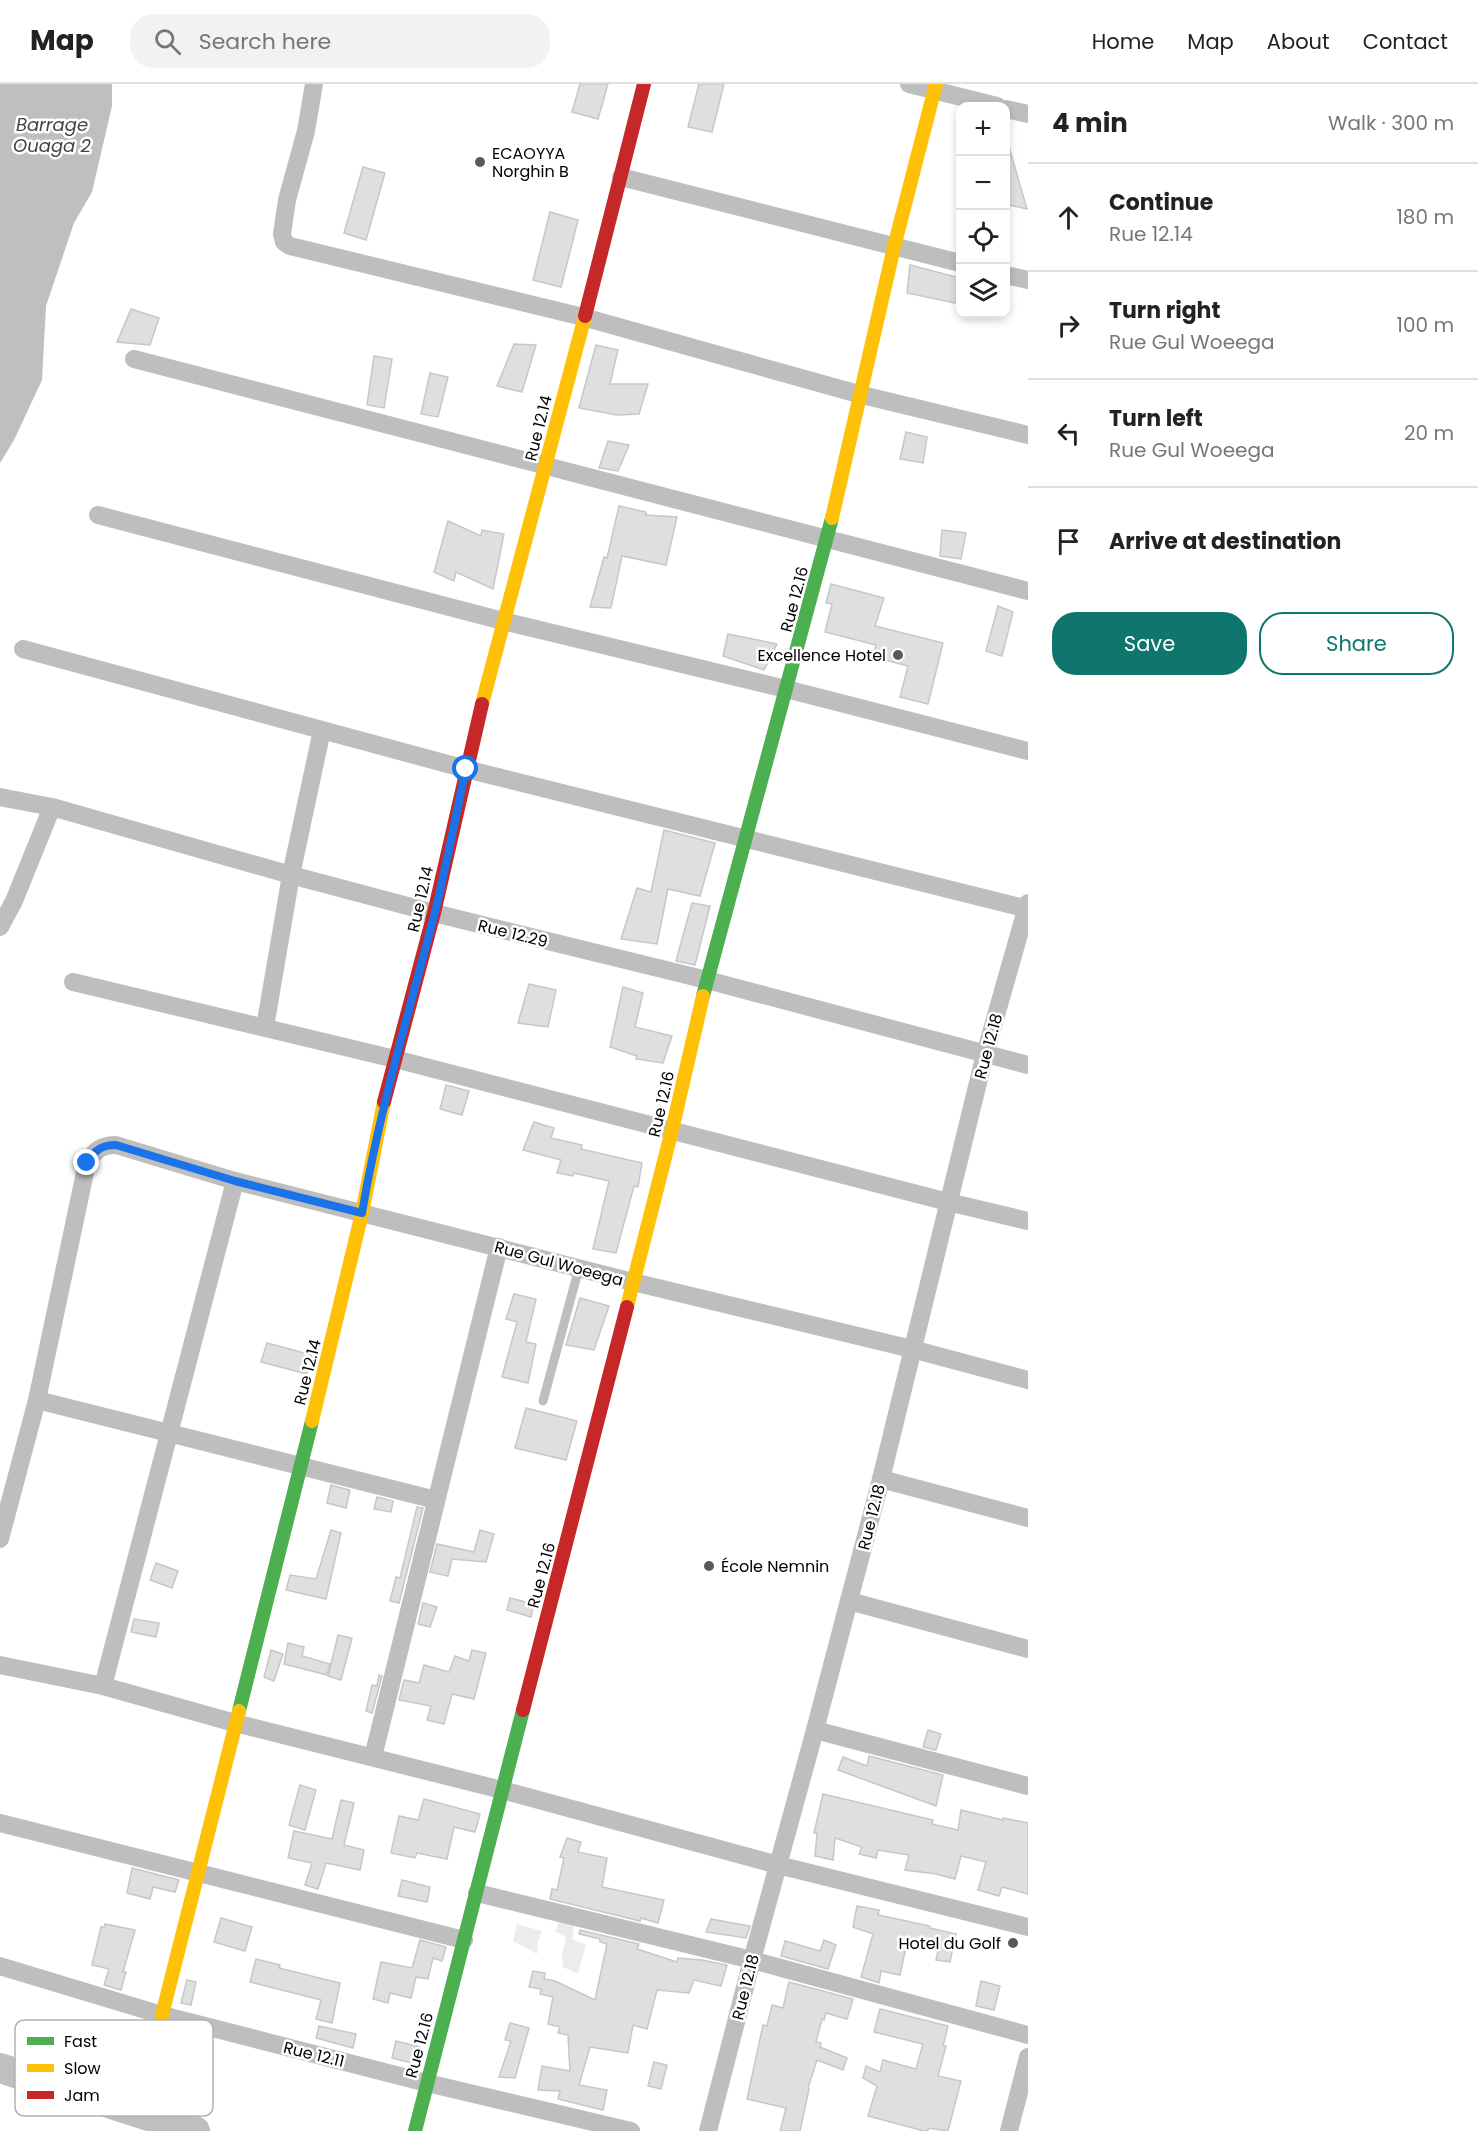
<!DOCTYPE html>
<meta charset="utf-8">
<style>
:root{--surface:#fff;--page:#f2f2f2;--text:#222;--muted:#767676;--line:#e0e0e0;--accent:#0f766e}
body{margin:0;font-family:Poppins,sans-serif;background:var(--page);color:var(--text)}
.controls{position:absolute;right:18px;top:18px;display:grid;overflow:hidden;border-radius:12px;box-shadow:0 3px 9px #0003}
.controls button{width:54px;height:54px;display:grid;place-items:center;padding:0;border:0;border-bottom:2px solid var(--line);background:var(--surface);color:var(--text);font:30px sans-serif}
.stop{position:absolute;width:18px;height:18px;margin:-14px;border:4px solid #1a73e8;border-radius:50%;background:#fff}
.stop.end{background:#1a73e8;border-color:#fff;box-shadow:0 2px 6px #0008}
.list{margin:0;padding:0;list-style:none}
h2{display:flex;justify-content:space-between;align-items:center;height:78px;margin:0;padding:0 24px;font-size:26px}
h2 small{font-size:20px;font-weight:400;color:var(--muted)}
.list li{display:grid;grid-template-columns:39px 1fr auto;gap:18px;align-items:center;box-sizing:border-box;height:108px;padding:0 24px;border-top:2px solid var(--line)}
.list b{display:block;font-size:22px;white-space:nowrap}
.list p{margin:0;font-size:20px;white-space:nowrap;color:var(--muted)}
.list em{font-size:20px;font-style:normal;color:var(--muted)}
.actions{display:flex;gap:12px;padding:18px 24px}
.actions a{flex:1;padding:14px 0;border:2px solid var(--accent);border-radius:24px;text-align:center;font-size:21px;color:var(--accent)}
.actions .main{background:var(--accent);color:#fff}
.icon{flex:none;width:33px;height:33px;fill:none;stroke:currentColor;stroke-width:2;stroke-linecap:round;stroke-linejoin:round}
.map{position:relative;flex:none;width:1028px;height:2047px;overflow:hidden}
header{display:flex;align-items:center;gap:36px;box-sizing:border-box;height:84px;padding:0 30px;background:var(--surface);border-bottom:2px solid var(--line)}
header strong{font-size:28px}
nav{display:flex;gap:33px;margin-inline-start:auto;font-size:21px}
.search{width:420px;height:54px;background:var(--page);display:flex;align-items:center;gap:15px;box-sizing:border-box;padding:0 21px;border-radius:24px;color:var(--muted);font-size:22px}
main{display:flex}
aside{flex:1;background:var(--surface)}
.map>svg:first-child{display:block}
</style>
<header>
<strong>Map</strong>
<div class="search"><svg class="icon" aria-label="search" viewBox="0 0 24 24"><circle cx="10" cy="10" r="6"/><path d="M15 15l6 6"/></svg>Search here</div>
<nav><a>Home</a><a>Map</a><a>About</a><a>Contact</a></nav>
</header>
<main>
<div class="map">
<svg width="1028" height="2047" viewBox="0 0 1028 2047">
<rect width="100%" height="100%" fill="#fff"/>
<!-- green -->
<g fill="#ececec">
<polygon points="560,1836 574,1842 572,1855 586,1861 578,1890 563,1883 562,1870 566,1853 555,1847"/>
<polygon points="517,1840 542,1847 538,1857 537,1870 513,1857"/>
</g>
<!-- water -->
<polygon fill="#bfbfbf" points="0,0 112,0 112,22 92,108 74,139 46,222 42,296 14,356 0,379"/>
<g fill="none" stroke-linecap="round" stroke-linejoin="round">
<!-- river -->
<polyline stroke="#bfbfbf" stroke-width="30" points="0,1984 195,2047"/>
</g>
<!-- building -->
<g fill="#dfdfdf" stroke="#c7c7c7" stroke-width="1.5">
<polygon points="580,0 608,0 598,35 572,28"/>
<polygon points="699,0 724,0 712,48 688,43"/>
<polygon points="1005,63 1009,63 1027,125 1005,120"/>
<polygon points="363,83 385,89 366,156 344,149"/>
<polygon points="550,128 578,136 561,203 533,196"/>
<polygon points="910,181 960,194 960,220 907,209"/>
<polygon points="131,225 159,234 150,261 117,258"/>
<polygon points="514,260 536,261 522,308 497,302"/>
<polygon points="596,261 618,266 610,300 648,300 639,330 617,331 579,324"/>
<polygon points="374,272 392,275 384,324 367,321"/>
<polygon points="430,289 448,293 438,333 421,330"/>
<polygon points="906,348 927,353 923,379 900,375"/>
<polygon points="608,357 629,361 618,387 599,384"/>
<polygon points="619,422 646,428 646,431 677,433 666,481 622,472 611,524 590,523 604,473 607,474"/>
<polygon points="448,437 481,452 482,446 504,450 493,505 456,488 454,497 434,488"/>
<polygon points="942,446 966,449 961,475 940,472"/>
<polygon points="831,500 884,514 875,542 943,559 928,620 900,613 908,582 873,573 876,561 825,548 832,520 826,519"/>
<polygon points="998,522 1013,528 1002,572 986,567"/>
<polygon points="728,550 777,560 764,586 723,572"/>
<polygon points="664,746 715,759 700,812 668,805 657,860 621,855 637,804 651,808"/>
<polygon points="692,819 710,822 695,881 676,877"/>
<polygon points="529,900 556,906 548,943 518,939"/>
<polygon points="623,903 643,909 635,943 672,952 663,979 636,975 637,972 610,963"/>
<polygon points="446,1001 469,1007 462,1031 440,1025"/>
<polygon points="534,1038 554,1044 551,1054 582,1061 581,1065 642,1079 638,1103 634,1102 616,1169 593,1165 609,1097 574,1089 573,1092 557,1089 561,1076 523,1066"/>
<polygon points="514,1210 536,1215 526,1258 536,1260 528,1299 502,1293 517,1238 506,1235"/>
<polygon points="580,1214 609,1222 594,1266 566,1261"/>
<polygon points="267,1259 312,1271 307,1290 261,1278"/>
<polygon points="526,1324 577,1337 566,1376 515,1364"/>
<polygon points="331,1401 350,1406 346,1424 327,1419"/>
<polygon points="377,1413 393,1417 391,1428 374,1425"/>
<polygon points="417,1423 423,1424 399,1519 390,1517 396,1493 400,1494"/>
<polygon points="331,1446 341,1449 326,1515 286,1506 290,1491 316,1495"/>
<polygon points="480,1446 494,1450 486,1478 452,1475 448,1492 430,1488 437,1460 474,1468"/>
<polygon points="156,1479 178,1487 172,1504 150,1496"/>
<polygon points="510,1514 534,1520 531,1533 507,1526"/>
<polygon points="423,1519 437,1523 430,1543 418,1540"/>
<polygon points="134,1535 159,1539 156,1553 131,1548"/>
<polygon points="338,1551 352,1554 341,1596 328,1592"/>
<polygon points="288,1559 304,1563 302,1572 330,1580 327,1591 284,1580"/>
<polygon points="271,1566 283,1570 274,1597 264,1593"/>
<polygon points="472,1566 486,1569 474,1615 452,1610 444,1640 427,1636 431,1622 399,1616 404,1596 419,1599 424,1581 449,1588 455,1572 469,1577"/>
<polygon points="379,1591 382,1592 372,1629 366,1627 372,1601 377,1602"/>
<polygon points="928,1646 941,1650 936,1666 923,1663"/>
<polygon points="869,1672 943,1691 936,1722 838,1686 843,1673 867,1682"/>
<polygon points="300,1701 316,1706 305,1746 289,1741"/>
<polygon points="823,1710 933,1736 932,1740 958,1746 961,1726 1003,1736 1003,1734 1028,1739 1028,1810 1002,1803 999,1812 978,1806 986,1778 961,1772 955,1795 936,1790 905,1786 909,1771 878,1766 876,1774 859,1770 862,1763 835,1754 833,1776 815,1772 817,1749 814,1749"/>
<polygon points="424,1715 480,1730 475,1748 454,1743 447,1775 417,1769 415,1774 391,1769 399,1732 418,1736"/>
<polygon points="341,1716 354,1719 344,1761 364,1766 360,1786 326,1779 318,1805 305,1801 312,1779 288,1774 294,1747 332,1755"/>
<polygon points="567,1754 581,1758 578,1768 607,1774 602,1803 664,1816 658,1839 641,1834 640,1837 550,1815 552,1805 557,1806 564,1774 560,1773"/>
<polygon points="132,1784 179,1796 175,1808 153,1803 150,1815 127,1809"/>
<polygon points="402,1796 430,1803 427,1818 398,1812"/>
<polygon points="857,1822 879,1826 878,1831 930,1842 930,1844 956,1850 950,1878 936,1876 939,1862 908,1854 900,1891 881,1887 879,1899 861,1893 873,1850 853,1843"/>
<polygon points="221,1834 252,1843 245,1867 214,1858"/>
<polygon points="711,1835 750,1842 746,1854 706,1848"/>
<polygon points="105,1840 135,1846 123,1888 126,1888 121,1906 104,1901 109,1885 92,1881 101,1843 104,1843"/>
<polygon points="580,1846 639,1860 637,1865 677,1878 678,1874 702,1876 727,1881 721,1902 694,1896 689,1909 657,1906 647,1945 633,1941 628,1969 590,1963 579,2001 607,2006 603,2026 558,2015 560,2007 538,2006 542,1982 570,1987 568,1951 558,1949 560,1943 548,1940 553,1913 540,1910 541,1905 529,1903 533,1887 545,1889 544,1895 555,1897 595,1916 607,1860 600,1858 600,1855 579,1850"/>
<polygon points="420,1856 446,1863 442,1877 433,1874 428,1895 416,1893 411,1914 390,1909 388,1919 373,1915 381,1878 412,1884"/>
<polygon points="824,1856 836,1861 828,1885 781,1872 785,1857 820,1867"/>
<polygon points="256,1875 280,1881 279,1884 340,1899 332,1939 316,1935 321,1916 250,1898"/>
<polygon points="187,1896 196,1898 191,1921 181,1919"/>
<polygon points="981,1897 1000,1902 994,1926 976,1922"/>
<polygon points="789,1898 853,1915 847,1935 826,1929 824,1936 822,1935 816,1958 821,1959 820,1963 847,1974 843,1986 817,1976 808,2004 809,2005 800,2047 780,2047 786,2024 747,2015 763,1941 767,1942 772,1921 783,1924"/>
<polygon points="880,1925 948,1942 943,1962 946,1962 938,1992 961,1997 948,2047 928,2044 928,2047 924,2047 868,2032 877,2002 863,1994 866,1982 880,1988 883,1976 916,1985 923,1960 874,1948"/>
<polygon points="510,1939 529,1944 515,1994 499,1993 511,1957 505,1956"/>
<polygon points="319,1942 356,1950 353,1964 316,1954"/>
<polygon points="396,1957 420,1963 416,1980 392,1974"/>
<polygon points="654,1978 667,1981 661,2005 648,2002"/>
</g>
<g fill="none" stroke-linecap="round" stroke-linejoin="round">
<!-- lane -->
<polyline stroke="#bebebe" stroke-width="9" points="543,1317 579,1184"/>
<!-- street -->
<g stroke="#bebebe" stroke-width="18">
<polyline points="314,0 306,47 287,116 282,150 284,158 290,162 583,233 862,311 1028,351"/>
<polyline points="909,0 997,22"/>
<polyline points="1006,25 1028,30"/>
<polyline points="621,93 960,179"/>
<polyline points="1006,191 1028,196"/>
<polyline points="134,275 1028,507"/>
<polyline points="98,431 503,537 786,605 1028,667"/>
<polyline points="23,565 466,685 1028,825"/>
<polyline points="0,713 52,723 291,791 434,829 707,896 1028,981"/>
<polyline points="0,843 14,817 52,723"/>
<polyline points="73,898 395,975 948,1118 1028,1137"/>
<polyline points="265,943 291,791 322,646"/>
<polyline points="37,1316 436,1416"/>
<polyline points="881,1395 1028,1434"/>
<path d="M 0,1455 L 37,1316 L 87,1079 C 95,1066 101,1061 116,1061 L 235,1097 L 633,1198 L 912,1265 L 1028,1296"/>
<polyline points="849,1517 1028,1565"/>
<polyline points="0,1581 103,1602 235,1639 502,1706 778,1781 1028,1843"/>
<polyline points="103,1602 235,1097"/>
<polyline points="815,1646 1028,1702"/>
<polyline points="373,1673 499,1163"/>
<polyline points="0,1739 464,1856"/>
<polyline points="477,1809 752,1876 1028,1951"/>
<polyline points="0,1882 162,1931 427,1999 631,2047"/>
<polyline points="708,2047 752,1876 815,1646 881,1395 985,970 1028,819"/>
<polyline points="1009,2047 1028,1973"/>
</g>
<!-- fast -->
<g stroke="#4caf50" stroke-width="14">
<polyline points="703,912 832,434"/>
<polyline points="239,1627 312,1337"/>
<polyline points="415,2047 523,1626"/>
</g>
<!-- slow -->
<g stroke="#ffc107" stroke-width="14">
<polyline points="832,434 894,163 936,0"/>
<polyline points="482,620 585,232"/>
<polyline points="627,1223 672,1046 703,912"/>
<polyline points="312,1337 362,1129 384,1018"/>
<polyline points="162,1931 239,1627"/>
</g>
<!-- jam -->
<g stroke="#c62828" stroke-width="14">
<polyline points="585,232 644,0"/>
<polyline points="384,1018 434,829 482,620"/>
<polyline points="523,1626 627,1223"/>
</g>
</g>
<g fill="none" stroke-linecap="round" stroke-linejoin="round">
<!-- route -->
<path stroke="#1a73e8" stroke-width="8" d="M 87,1079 C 95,1066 101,1061 116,1061 L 235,1097 L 362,1129 C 379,1028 408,931 434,832 C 446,784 455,734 466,685"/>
</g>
<!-- markers -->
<g fill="#595959" stroke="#fff" stroke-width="2">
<circle cx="480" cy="78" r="6"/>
<circle cx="898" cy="571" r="6"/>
<circle cx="709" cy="1482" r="6"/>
<circle cx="1013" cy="1859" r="6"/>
</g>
<g text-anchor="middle" stroke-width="5" stroke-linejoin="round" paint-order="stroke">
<!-- poi labels -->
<g font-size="16" fill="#000" stroke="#fff" text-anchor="start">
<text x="492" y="75">ECAOYYA<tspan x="492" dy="18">Norghin B</tspan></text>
<text x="886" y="577" text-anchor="end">Excellence Hotel</text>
<text x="721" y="1488">École Nemnin</text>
<text x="1001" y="1865" text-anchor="end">Hotel du Golf</text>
</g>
<!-- street labels -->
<g font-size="16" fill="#000" stroke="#fff">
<text transform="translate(538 344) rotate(-76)" y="6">Rue 12.14</text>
<text transform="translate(794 515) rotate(-75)" y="6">Rue 12.16</text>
<text transform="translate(420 815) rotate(-77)" y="6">Rue 12.14</text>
<text transform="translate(513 849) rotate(14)" y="6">Rue 12.29</text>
<text transform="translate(988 962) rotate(-75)" y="6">Rue 12.18</text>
<text transform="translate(661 1020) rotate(-77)" y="6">Rue 12.16</text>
<text transform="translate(559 1179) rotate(15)" y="6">Rue Gul Woeega</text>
<text transform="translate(307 1288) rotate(-76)" y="6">Rue 12.14</text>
<text transform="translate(871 1433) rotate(-76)" y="6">Rue 12.18</text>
<text transform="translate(541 1491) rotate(-75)" y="6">Rue 12.16</text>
<text transform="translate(745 1903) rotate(-76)" y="6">Rue 12.18</text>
<text transform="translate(419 1961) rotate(-75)" y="6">Rue 12.16</text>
<text transform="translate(314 1970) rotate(14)" y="6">Rue 12.11</text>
</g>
<!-- water labels -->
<g font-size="18" font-style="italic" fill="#444" stroke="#fff">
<text x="52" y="47">Barrage<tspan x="52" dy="21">Ouaga 2</tspan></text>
</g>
</g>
<!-- legend -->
<rect x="15" y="1936" width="198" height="96" rx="9" fill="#fff" stroke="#b2b2b2" stroke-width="1.5"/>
<rect x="27" y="1953" width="27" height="8" fill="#4caf50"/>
<rect x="27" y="1980" width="27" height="8" fill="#ffc107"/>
<rect x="27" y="2007" width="27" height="8" fill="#c62828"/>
<g font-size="16" fill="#000">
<text x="64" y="1963">Fast</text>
<text x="64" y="1990">Slow</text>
<text x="64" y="2017">Jam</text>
</g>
</svg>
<div class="controls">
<button>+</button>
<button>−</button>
<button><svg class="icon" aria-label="locate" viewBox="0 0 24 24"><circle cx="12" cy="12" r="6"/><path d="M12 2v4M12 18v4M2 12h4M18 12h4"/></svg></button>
<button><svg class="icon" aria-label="layers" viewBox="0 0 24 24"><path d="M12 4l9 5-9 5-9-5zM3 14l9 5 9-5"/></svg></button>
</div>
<div class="stop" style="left:466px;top:685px"></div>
<div class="stop end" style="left:87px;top:1079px"></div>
</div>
<aside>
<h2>4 min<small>Walk · 300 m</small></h2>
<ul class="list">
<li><svg class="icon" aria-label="ahead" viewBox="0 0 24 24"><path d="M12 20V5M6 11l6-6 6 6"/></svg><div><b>Continue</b><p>Rue 12.14</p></div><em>180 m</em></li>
<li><svg class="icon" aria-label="right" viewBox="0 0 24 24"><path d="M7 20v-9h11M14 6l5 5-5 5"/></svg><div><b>Turn right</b><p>Rue Gul Woeega</p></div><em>100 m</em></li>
<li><svg class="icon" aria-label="left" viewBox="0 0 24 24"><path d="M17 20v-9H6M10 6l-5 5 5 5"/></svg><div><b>Turn left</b><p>Rue Gul Woeega</p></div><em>20 m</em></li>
<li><svg class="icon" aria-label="arrive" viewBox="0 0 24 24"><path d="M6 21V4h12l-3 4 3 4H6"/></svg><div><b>Arrive at destination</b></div></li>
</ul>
<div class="actions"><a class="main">Save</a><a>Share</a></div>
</aside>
</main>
